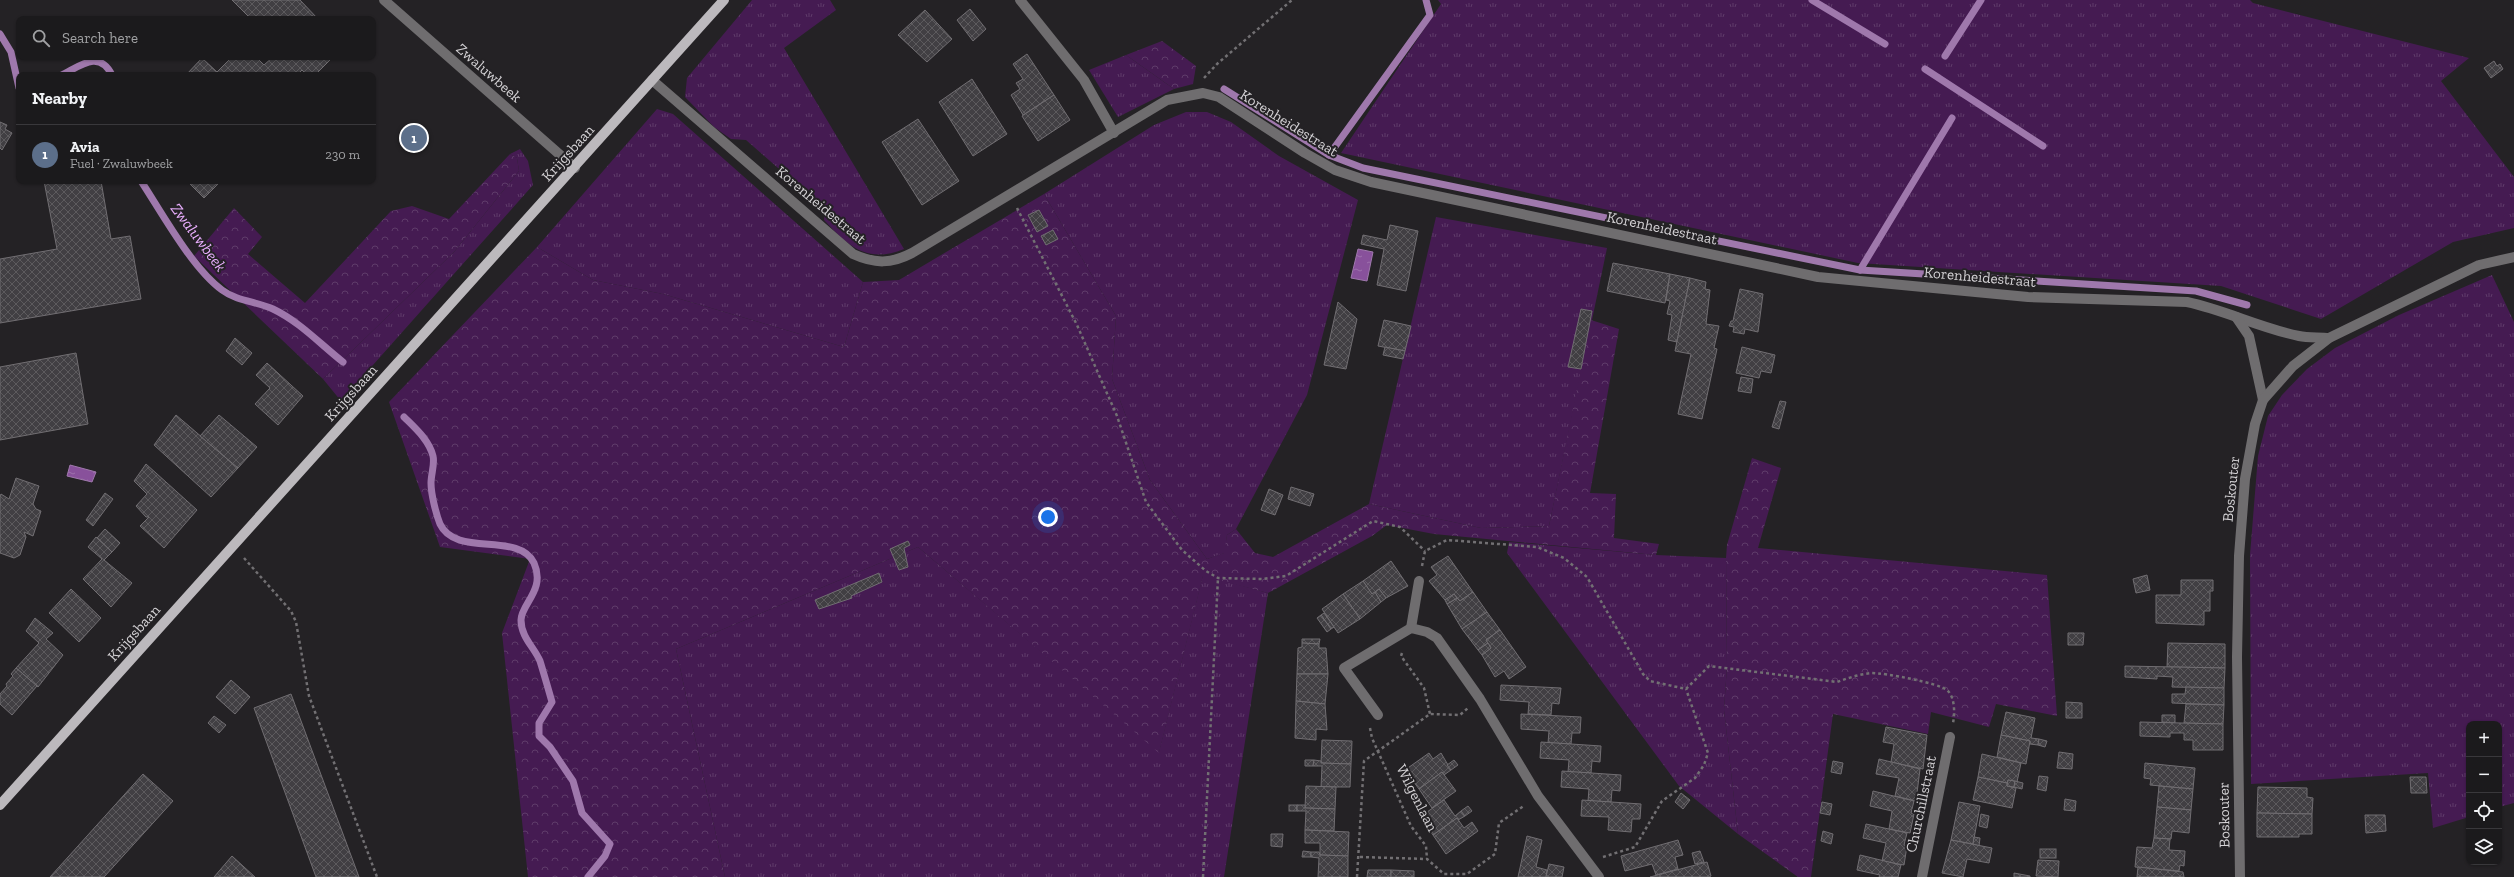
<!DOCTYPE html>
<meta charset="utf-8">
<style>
:root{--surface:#1b1a1c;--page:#242325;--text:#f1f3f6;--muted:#a0a1a3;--line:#39383b;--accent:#dc99f4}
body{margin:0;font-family:"Zilla Slab",serif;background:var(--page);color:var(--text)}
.controls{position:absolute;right:12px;bottom:12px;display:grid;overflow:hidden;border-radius:8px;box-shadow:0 1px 3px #0004}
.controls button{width:36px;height:36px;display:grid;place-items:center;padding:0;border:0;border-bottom:1px solid var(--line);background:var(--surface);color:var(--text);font:20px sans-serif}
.you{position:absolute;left:1048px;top:517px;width:14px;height:14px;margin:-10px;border:3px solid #fff;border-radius:50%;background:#1a73e8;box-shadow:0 0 0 6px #1a73e833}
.badge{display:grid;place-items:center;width:26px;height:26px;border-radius:50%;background:var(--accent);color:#fff;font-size:13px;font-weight:700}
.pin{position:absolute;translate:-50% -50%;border:2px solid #fff;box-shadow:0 1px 4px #0006}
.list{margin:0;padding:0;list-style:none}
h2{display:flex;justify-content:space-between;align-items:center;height:52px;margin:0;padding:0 16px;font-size:17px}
h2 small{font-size:13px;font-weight:400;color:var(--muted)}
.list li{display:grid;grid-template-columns:26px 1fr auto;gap:12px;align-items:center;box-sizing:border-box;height:60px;padding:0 16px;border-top:1px solid var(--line)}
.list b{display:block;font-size:15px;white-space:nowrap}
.list p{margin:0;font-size:13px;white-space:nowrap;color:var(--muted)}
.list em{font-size:13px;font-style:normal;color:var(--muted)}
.icon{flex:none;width:22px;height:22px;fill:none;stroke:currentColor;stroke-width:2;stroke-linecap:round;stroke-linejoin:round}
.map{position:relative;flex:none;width:2514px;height:877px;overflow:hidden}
.search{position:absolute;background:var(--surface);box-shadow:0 1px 3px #0004;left:16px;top:16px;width:360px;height:44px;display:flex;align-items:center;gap:10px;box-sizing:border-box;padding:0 14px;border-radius:8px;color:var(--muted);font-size:15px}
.panel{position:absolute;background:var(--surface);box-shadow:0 1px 3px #0004;left:16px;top:72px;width:360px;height:112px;border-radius:8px}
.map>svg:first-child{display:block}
</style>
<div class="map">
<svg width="2514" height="877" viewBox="0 0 2514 877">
<defs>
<pattern id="grass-tufts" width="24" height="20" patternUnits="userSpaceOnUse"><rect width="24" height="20" fill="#451b52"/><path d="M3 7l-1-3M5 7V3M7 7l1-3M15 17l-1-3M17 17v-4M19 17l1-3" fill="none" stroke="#5f3b6a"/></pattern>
<pattern id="forest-crowns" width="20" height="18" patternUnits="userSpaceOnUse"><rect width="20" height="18" fill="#451b52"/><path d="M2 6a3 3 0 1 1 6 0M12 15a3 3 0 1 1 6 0" fill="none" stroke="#5f3b6a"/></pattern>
<pattern id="water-ripples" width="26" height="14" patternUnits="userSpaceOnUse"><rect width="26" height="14" fill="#88519b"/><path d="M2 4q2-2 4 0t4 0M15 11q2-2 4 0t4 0" fill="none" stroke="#9d71ac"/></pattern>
<pattern id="building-cross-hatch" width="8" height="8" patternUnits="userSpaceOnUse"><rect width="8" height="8" fill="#413f43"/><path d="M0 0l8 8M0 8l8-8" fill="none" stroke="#5c5a5d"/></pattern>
</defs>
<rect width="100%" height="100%" fill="#242225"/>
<!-- grass -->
<g fill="url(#grass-tufts)">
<path d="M 752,0 L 830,0 L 836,10 L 784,48 L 904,249 C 867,264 848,246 824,220 L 824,208 L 746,140 L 731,139 L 714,127 L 685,97 L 687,78 Z"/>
<polygon points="1438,0 2250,0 2253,3 2469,58 2441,81 2514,177 2514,228 2453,242 2321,319 2221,286 1858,263 1341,153 1441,4"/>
<polygon points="1126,55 1174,89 1118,117 1089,70"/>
<polygon points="657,109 673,114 863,282 844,347 663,294 593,280 537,247"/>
<polygon points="1186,112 1207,112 1231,122 1279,156 1358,200 1307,395 1236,529 1227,535 1225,553 1207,559 1150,480 1112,379 1116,316 1044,194 1154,125"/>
<polygon points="520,149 528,161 533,185 341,401 323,379 454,252 519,171 517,158 510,154"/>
<polygon points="1436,217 1607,248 1549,526 1481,528 1369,504"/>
<polygon points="2492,275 2514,322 2514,803 2499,807 2499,724 2469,724 2469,817 2433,828 2428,773 2251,784 2250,555 2258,456 2268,416 2282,395 2307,369 2335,348 2399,315"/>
<polygon points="1509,542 1656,555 1726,558 1727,666 1724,710 1738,834 1679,786 1507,553"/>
<polygon points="918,547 1159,752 1203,575 1268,593 1224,877 725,877 676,649"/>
</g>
<!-- forest -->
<g fill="url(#forest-crowns)">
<polygon points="1162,41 1196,66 1193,84 1174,89 1126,55"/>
<polygon points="510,154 517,158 519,171 454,252 323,379 194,256 234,208 262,237 248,254 305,303 391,211 412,206 449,219"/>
<polygon points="1044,194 1116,316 1112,379 1150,480 1207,559 1224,553 1227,535 1236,529 1255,553 1273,557 1369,504 1481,528 1549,526 1591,320 1619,329 1590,493 1616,494 1614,538 1659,544 1656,555 1434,534 1387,525 1372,536 1268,593 1203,576 1159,753 918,547 676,649 725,877 528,877 502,633 530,559 440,547 389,402 537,247 593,280 663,294 844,347 863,282 899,280"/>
<polygon points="1752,458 1781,468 1758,548 2047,575 2057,716 1996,704 1989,727 1931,712 1928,734 1833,714 1811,877 1798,877 1738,834 1724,710 1727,666 1726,558 1727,545"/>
</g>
<!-- water -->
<g fill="url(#water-ripples)" stroke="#9f78ac">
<polygon points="1358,249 1373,252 1367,281 1351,278"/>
<polygon points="70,465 96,472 92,482 67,476"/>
</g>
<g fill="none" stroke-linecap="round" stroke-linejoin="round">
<!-- stream -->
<g stroke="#9f78ac" stroke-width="7">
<polyline points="1812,0 1885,44"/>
<polyline points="0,34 11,52 19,88"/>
<polyline points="1945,56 1981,0"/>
<polyline points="1925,69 2043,146"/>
<path d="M 62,75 C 80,66 99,49 112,75"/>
<polyline points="1224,89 1329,155 1363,168 1860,270 2196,291 2247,305"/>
<polyline points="1329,155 1430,15 1426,0"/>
<path d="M 141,181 C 162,213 192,268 222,290 C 238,302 256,301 273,309 C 300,322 319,343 343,362"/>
<polyline points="1860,270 1952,118"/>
<path d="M 404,417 C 415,428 429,440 433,456 C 435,464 431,474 431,483 C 431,494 436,514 440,524 C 456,558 519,531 534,563 C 546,590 521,604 521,620 C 521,637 534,647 540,661 C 544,674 548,688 552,702 L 539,723 L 539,736 L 550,747 L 573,781 L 582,813 L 610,844 L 605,856 L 588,877"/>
</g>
</g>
<!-- building -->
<g fill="url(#building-cross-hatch)" stroke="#716e72">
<polygon points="232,0 300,0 318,19 251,19"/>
<polygon points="970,9 986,29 973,41 957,20"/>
<polygon points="925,10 952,39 927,62 898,35"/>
<polygon points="1027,54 1054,95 1023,115 1011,95 1020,89 1016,83 1023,79 1013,64"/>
<polygon points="232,57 256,57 264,65 273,57 333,57 315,75 307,75 302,70 297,75 186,75 202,58 217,72"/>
<polygon points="2494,61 2497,66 2500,64 2503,69 2491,78 2484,68"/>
<polygon points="972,79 1007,134 973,156 939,102"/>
<polygon points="1054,95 1070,120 1038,141 1022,116"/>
<polygon points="918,119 959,181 922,205 882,142"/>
<polygon points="0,122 7,125 5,129 12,133 2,150 0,148"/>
<polygon points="44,181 101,181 111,239 130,236 141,299 0,323 0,259 57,249"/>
<polygon points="187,181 221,181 204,198"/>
<polygon points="1039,210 1048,226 1037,232 1028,215"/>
<polygon points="1390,225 1418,231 1406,291 1377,285 1384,249 1361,244 1363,235 1387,240"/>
<polygon points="1053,230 1058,239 1046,245 1041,236"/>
<polygon points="1613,263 1670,274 1665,303 1607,291"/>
<polygon points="1670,274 1690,278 1677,342 1668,340 1672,315 1667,314 1670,301 1666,300"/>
<polygon points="1690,278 1706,282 1705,289 1710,290 1706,324 1719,326 1714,348 1717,349 1702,419 1678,414 1691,354 1675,351"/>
<polygon points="1740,289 1763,294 1758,332 1745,329 1744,334 1733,332 1734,327 1729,326 1731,321 1733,321"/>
<polygon points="1338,302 1357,319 1346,369 1324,365"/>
<polygon points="1581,309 1592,311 1581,369 1568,367"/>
<polygon points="1384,320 1411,326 1405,351 1378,346"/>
<polygon points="235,338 252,353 242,365 226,351"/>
<polygon points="1385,347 1405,351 1403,359 1383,355"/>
<polygon points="1742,347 1775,355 1771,373 1761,371 1759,378 1736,373"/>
<polygon points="76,353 88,424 0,440 0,367"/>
<polygon points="267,363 303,396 278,425 255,404 270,388 256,375"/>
<polygon points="1741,377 1753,379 1751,393 1738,391"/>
<polygon points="1780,401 1786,402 1779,429 1772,427"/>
<polygon points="176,415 238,468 211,497 154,445"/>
<polygon points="219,415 257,447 238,468 200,436"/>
<polygon points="146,464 197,510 164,548 140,526 149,517 146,517 136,506 147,494 134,481"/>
<polygon points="16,478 39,486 33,504 36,509 41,511 33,536 24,532 26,537 20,555 14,558 0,553 0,496 1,494 9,499"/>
<polygon points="1291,487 1314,494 1310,506 1288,499"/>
<polygon points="1269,489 1283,495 1275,515 1261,510"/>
<polygon points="105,493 113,499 93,526 86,520"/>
<polygon points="105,529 120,543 112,552 97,538"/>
<polygon points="96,537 112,552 104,560 132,583 111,607 83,579 102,559 88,547"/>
<polygon points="908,541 910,545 904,548 908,567 899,570 890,549"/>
<polygon points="1448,556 1473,592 1460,601 1454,594 1445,600 1429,581 1437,575 1431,567"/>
<polygon points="1391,561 1408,586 1386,598 1379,589 1372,594 1363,581"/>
<polygon points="879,573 882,582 851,596 852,598 819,609 815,600"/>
<polygon points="2147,575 2150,590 2136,593 2133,579"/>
<polygon points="2181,580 2213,580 2213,591 2210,591 2210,611 2204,611 2204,625 2156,623 2156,595 2181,595"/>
<polygon points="1363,581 1372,594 1375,592 1381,602 1360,619 1343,594"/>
<polygon points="71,589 101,618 79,642 49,613"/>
<polygon points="1379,589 1386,598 1381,602 1375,592"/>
<polygon points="1473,592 1487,612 1462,629 1447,604 1457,598 1460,601"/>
<polygon points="1343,594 1360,619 1338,633 1322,609"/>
<polygon points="1454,594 1457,598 1447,604 1445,600"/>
<polygon points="1487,612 1500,630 1486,640 1488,643 1478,650 1462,629"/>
<polygon points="1324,613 1334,627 1331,629 1321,615"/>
<polygon points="1321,615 1331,629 1327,632 1317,618"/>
<polygon points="35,618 53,633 46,639 63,655 38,687 16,668 39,643 26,631"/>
<polygon points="1500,630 1526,667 1509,679 1504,671 1495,677 1482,655 1491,648 1486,640"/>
<polygon points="2068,633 2084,633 2083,645 2068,645"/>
<polygon points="1302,639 1320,639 1319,644 1302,643"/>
<polygon points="1302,643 1319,644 1319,648 1326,648 1328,674 1297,674 1298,648 1302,647"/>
<polygon points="1488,643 1491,648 1482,655 1478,650"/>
<polygon points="2168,643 2225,644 2225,668 2167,667"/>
<polygon points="2125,666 2225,668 2224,688 2172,687 2173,677 2157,676 2157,679 2125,677"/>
<polygon points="16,668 37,686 12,715 0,704 0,694 7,686 6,684 13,676 11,674"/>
<polygon points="1297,674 1328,674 1325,704 1296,701"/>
<polygon points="231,680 250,697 235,714 216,697"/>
<polygon points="1501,685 1561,688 1559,704 1552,703 1551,715 1528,714 1529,702 1500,700"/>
<polygon points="2186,687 2224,688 2224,705 2172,703 2172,694 2185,694"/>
<polygon points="291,694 359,877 316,877 254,708"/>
<polygon points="1296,701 1325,704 1327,730 1316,729 1316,740 1295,738"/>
<polygon points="2066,702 2082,703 2082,718 2066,718"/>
<polygon points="2186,704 2224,705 2223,724 2184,723"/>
<polygon points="2006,712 2035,718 2031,738 2039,739 2038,745 2030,744 2030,741 2001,735"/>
<polygon points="1521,714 1581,717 1580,733 1572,733 1571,744 1548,743 1549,731 1521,729"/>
<polygon points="2162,715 2175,715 2175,723 2162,722"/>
<polygon points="214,716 226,725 219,733 208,723"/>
<polygon points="2140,722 2223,724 2223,750 2193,750 2193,740 2184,740 2184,733 2170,733 2170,737 2140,736"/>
<polygon points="1886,727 1927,735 1923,769 1891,762 1894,744 1883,742"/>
<polygon points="2001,735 2030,741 2026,764 1997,757"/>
<polygon points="2039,739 2047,741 2045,747 2038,745"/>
<polygon points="1322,740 1352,741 1351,764 1321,763"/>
<polygon points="1541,742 1601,746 1600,762 1592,761 1591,773 1568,772 1569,760 1540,758"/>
<polygon points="2059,752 2073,754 2072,769 2057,768"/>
<polygon points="1429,753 1433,759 1441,753 1451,770 1444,775 1442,772 1419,789 1405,770"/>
<polygon points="1982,754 2021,763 2017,782 2008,780 2007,783 1978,777"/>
<polygon points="1879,759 1920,769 1916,801 1895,796 1899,778 1876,774"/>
<polygon points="1305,760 1314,760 1313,766 1305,766"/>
<polygon points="1314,760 1321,761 1321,763 1351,764 1350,787 1321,787 1322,766 1313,766"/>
<polygon points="1454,760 1458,765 1451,770 1447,765"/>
<polygon points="1833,761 1843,763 1841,774 1831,772"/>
<polygon points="2145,763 2195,768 2193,789 2150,785 2151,779 2144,778"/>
<polygon points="1562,771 1621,775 1620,791 1612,790 1611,802 1588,801 1589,789 1561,787"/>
<polygon points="1442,772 1456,791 1432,808 1419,789"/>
<polygon points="143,774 173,801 104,877 50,877"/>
<polygon points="2039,776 2048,777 2046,791 2037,789"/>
<polygon points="1978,777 2007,783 2007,786 2016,788 2012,808 1973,800"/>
<polygon points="2410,777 2426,777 2427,793 2411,793"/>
<polygon points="2008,780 2015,781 2014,787 2007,786"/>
<polygon points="2015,781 2023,783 2022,789 2014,787"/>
<polygon points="1306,786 1336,787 1335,809 1305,808"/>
<polygon points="2159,786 2193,789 2191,810 2157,807"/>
<polygon points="2258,787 2307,788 2307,797 2313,798 2312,814 2257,813"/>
<polygon points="1873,791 1914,801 1911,813 1914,814 1910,833 1889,829 1892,811 1870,806"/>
<polygon points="1681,793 1690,800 1683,809 1675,802"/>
<polygon points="2065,799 2076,801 2075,811 2064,810"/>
<polygon points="1444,800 1455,816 1461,811 1465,816 1458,820 1457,818 1433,835 1420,817"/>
<polygon points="1582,800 1641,804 1640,819 1632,819 1631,832 1608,830 1609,817 1581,816"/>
<polygon points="1822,802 1832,804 1830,815 1820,813"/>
<polygon points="1959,802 1980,806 1973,844 1951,840"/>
<rect x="1289" y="805" width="8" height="6"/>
<polygon points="1297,805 1305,805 1305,808 1335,809 1334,831 1305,830 1306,811 1297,811"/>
<polygon points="1468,806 1472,811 1465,816 1461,811"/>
<polygon points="2157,807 2191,810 2189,833 2172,831 2171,839 2154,838"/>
<polygon points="2257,813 2312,814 2312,834 2299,834 2299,837 2257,837"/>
<polygon points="1981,814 1989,816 1987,828 1979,826"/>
<polygon points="2365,815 2385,815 2386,831 2366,833"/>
<polygon points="1457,818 1464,828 1472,822 1478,831 1446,854 1433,835"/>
<polygon points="1866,824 1907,833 1904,845 1907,846 1904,865 1882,861 1886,843 1863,838"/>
<polygon points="1305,830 1349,832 1348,856 1320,855 1320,843 1305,843"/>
<polygon points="1823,831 1833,834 1831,844 1821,841"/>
<polygon points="1271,834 1283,834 1282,847 1271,846"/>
<polygon points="1527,836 1542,840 1536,867 1547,870 1546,877 1518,877"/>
<polygon points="1974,837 1980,838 1979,846 1973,844"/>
<polygon points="2154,838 2170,839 2169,850 2185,851 2184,866 2180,865 2179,871 2135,867 2137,847 2152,848"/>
<polygon points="1678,840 1683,855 1675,857 1678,869 1656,875 1652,864 1625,871 1621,856"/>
<polygon points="1951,840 1992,848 1989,863 1967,859 1963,877 1942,873"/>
<rect x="2040" y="849" width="16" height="9"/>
<polygon points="1303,851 1311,852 1311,857 1302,857"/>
<polygon points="1700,851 1704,862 1695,864 1692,853"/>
<polygon points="1311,852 1319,852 1320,855 1348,856 1348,877 1318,877 1319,858 1311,857"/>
<polygon points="1860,855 1901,865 1898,877 1879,877 1880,875 1857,870"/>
<polygon points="232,856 255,877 214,877"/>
<polygon points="2038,860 2059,861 2058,877 2036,876"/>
<polygon points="1707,862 1711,876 1709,877 1650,877"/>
<polygon points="1549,864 1564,867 1562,877 1546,877"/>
<polygon points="2138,867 2183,872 2184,877 2137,877"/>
<polygon points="1368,870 1391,870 1391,877 1367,877"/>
<polygon points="1391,870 1414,871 1414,877 1391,877"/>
<polygon points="2014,873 2030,876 2030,877 2014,877"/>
</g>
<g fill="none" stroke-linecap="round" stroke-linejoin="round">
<!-- path -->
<g stroke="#727073" stroke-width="2.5" stroke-dasharray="3 3" stroke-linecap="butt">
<polyline points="1204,78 1217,64 1292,0"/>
<polyline points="1017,208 1077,325 1117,416 1146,502 1182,550 1206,571 1218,578 1262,579 1286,576 1373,521 1400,527 1425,551"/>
<polyline points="244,558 291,611 296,622 309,696 377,877"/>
<polyline points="1422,566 1425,551 1447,540 1537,547 1564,558 1587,577 1643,674 1650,681 1686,689"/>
<polyline points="1402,653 1401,656 1424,688 1430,714"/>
<path d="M 1686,689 L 1709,666 L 1837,682 C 1848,678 1860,674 1872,673 C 1885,673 1938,683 1947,690 C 1955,697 1955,713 1953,723"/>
<polyline points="1370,728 1372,738 1411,826 1426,846 1427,859"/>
<polyline points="1360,857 1427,859 1444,874 1467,874 1495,854 1499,823 1525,805"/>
<polyline points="1603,857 1635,847 1662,801 1695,778 1704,765 1708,753 1686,689"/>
<polyline points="1203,877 1218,578"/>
<polyline points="1357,877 1364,761 1430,714 1460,715 1468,708"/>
</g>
<!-- minor -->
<g stroke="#6f6d6f" stroke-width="10">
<polyline points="384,0 575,168"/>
<polyline points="1020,0 1084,80 1114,133"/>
<path d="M 652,80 L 853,254 C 875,264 891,264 912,253 L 1167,100 L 1203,93 L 1219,97 L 1305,153 L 1335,170 L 1371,182 L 1818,277 L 2028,297 L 2187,302 C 2225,310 2260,328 2299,336 C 2308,338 2319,337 2329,338"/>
<polyline points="2236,317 2249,336 2263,400"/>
<polyline points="1411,628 1419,581"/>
<polyline points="1378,715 1344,668 1411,628 1427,632 1437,638 1480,699 1538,796 1599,877"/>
<polyline points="1922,877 1950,737"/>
<polyline points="2240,877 2237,657 2239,556 2245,479 2255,424 2263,400 2293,366 2329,338 2479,265 2514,257"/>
</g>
<!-- major -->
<polyline stroke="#bcb9bd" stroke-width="10" points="0,805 724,0"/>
</g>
<g text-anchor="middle" stroke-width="4" stroke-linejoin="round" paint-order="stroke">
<!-- street labels -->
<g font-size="15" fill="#d4d2d5" stroke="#242225">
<text transform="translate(489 73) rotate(41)" y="5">Zwaluwbeek</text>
<text transform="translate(1289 123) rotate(32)" y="5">Korenheidestraat</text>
<text transform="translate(568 153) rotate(-48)" y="5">Krijgsbaan</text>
<text transform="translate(821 205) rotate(40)" y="5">Korenheidestraat</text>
<text transform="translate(1662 228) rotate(12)" y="5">Korenheidestraat</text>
<text transform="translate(1980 277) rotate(5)" y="5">Korenheidestraat</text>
<text transform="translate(351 393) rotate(-48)" y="5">Krijgsbaan</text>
<text transform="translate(2231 489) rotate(-84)" y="5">Boskouter</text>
<text transform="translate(134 633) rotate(-48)" y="5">Krijgsbaan</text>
<text transform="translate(1417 798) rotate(63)" y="5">Wilgenlaan</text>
<text transform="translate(1921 804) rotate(-78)" y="5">Churchillstraat</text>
<text transform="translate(2224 815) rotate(-91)" y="5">Boskouter</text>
</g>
<!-- water labels -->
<g font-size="16" font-style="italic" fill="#eaafff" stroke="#242225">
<text transform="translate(199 237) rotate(53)" y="6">Zwaluwbeek</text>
</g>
</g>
</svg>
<div class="controls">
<button>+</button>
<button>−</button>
<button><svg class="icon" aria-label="locate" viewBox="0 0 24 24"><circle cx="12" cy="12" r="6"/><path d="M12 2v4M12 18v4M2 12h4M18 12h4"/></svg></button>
<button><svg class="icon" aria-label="layers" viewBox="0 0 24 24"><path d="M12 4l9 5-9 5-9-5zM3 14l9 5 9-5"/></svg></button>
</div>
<div class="you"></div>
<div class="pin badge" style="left:414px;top:138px;background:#5c6f8a">1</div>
<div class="search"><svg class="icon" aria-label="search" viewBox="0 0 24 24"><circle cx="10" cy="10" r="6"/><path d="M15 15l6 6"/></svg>Search here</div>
<section class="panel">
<h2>Nearby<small></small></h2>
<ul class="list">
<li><span class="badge" style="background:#5c6f8a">1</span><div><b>Avia</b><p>Fuel · Zwaluwbeek</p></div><em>230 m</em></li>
</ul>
</section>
</div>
